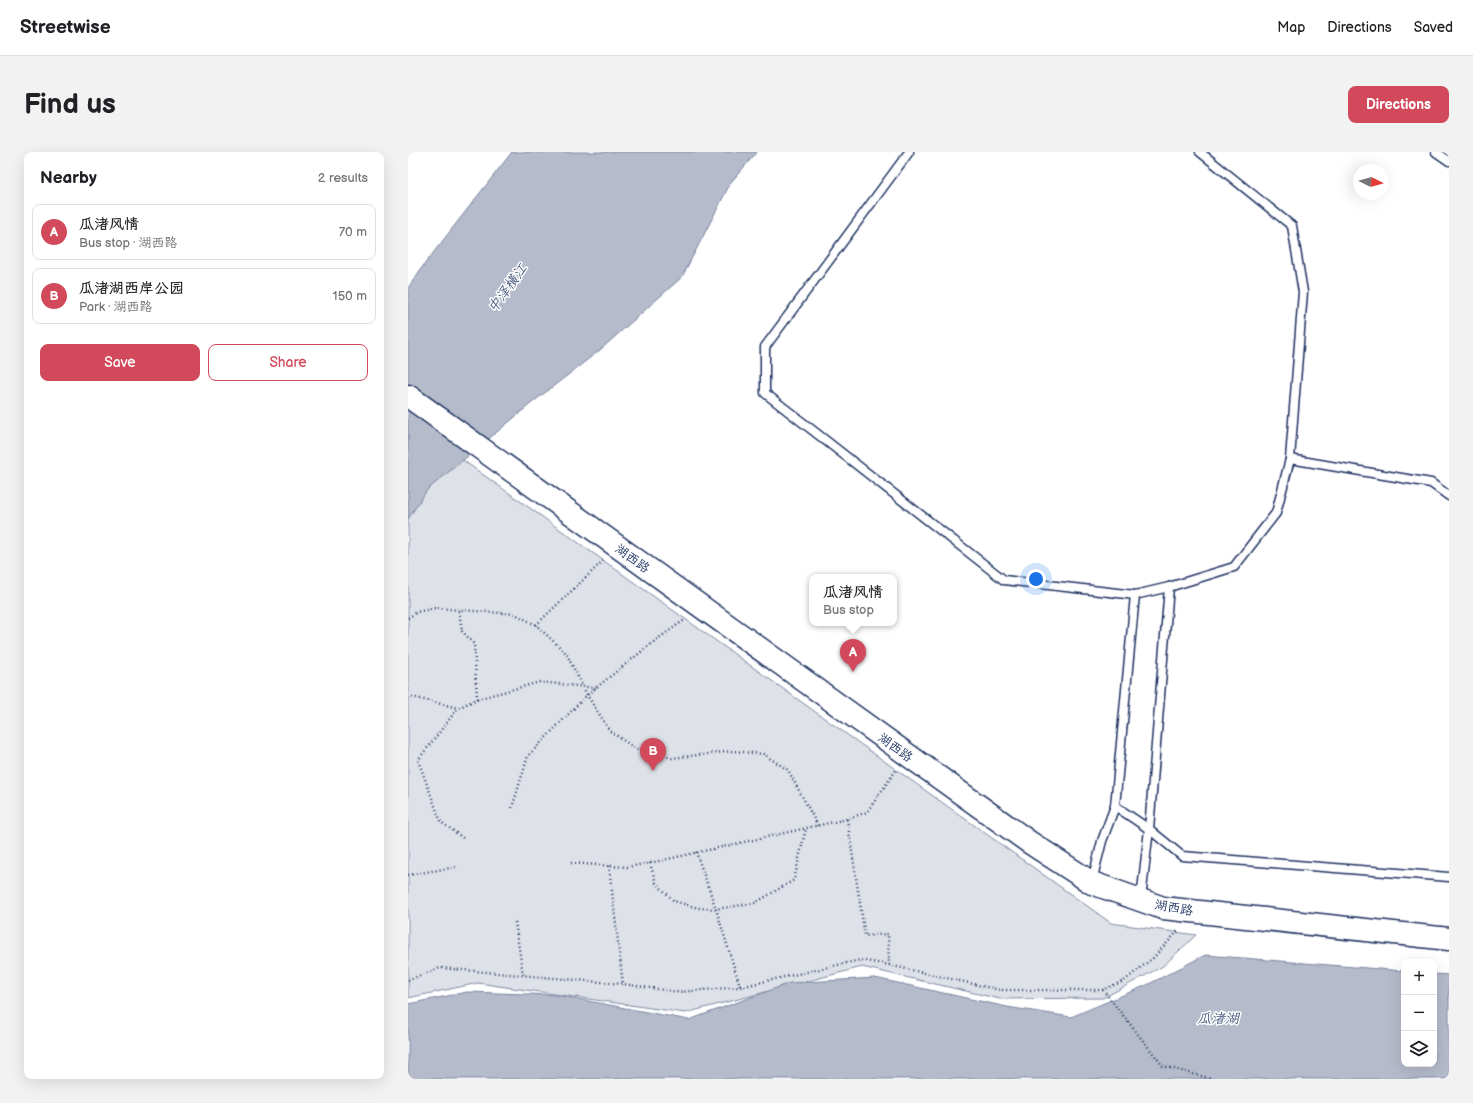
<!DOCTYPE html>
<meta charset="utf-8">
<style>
:root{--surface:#fff;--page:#f2f2f2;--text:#202124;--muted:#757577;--line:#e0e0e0;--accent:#d1495b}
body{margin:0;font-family:"Balsamiq Sans","LXGW WenKai TC",sans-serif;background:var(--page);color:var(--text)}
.controls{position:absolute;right:12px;bottom:12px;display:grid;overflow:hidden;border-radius:8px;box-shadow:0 4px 16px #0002}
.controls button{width:36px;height:36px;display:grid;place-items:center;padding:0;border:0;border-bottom:1px solid var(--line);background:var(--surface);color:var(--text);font:20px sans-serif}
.compass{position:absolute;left:945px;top:12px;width:36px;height:36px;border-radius:50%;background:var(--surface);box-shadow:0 4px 16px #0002;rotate:95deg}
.you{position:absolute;left:628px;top:427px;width:14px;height:14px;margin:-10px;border:3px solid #fff;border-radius:50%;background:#1a73e8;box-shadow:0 0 0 6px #1a73e833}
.badge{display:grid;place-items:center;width:26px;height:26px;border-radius:50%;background:var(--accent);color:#fff;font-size:13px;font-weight:700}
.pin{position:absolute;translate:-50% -33px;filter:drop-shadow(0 1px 2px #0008)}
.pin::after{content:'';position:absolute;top:21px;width:14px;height:12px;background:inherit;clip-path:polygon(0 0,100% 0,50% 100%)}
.popup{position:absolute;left:401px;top:422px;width:88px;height:52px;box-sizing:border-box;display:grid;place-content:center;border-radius:8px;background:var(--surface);filter:drop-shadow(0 1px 3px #0005);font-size:13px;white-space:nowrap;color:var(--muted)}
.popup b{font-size:15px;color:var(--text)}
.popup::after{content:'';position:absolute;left:50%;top:100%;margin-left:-8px;border:8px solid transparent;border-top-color:var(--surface)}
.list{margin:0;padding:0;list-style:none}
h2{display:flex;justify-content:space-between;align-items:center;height:52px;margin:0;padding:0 16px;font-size:17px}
h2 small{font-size:13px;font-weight:400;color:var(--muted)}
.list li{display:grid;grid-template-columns:26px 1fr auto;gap:12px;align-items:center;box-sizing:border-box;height:56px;margin:0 8px 8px;padding:0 8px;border:1px solid var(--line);border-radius:8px}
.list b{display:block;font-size:15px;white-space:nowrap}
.list p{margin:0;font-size:13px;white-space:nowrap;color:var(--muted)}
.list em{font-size:13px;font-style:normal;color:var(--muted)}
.actions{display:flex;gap:8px;padding:12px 16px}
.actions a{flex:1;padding:9px 0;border:1px solid var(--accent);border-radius:8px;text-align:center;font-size:14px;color:var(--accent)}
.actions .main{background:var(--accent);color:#fff}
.icon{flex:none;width:22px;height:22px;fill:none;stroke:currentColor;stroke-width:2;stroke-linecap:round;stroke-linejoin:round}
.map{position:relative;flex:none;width:1041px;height:927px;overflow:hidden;border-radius:8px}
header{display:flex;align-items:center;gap:24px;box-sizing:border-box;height:56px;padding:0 20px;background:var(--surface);border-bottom:1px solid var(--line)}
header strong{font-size:19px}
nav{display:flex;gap:22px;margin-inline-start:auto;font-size:14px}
.intro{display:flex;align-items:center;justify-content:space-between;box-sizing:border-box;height:96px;padding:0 24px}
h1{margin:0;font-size:28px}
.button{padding:10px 18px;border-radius:8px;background:var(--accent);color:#fff;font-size:14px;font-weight:700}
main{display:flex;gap:24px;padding:0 24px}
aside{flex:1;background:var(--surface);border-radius:8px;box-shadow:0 4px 16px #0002}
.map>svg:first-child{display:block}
</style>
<header>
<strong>Streetwise</strong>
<nav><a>Map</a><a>Directions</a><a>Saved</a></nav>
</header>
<div class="intro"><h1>Find us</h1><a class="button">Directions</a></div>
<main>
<aside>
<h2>Nearby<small>2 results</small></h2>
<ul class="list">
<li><span class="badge">A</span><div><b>瓜渚风情</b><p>Bus stop · 湖西路</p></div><em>70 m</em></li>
<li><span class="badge">B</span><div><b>瓜渚湖西岸公园</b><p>Park · 湖西路</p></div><em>150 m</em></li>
</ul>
<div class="actions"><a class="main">Save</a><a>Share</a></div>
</aside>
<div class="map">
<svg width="1041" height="927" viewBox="0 0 1041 927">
<rect width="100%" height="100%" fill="#fff"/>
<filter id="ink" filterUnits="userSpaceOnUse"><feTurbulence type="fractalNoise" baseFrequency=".025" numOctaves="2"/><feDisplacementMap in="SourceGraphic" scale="8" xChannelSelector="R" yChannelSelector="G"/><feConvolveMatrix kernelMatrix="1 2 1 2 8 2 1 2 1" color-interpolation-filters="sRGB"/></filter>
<g filter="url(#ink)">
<!-- green -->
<polygon fill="#dee1e7" stroke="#7c88a2" points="0,269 703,771 788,783 755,814 695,846 592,847 454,815 277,861 70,831 0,846"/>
<!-- water -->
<g fill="#b5bbca" stroke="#77839f">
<polygon points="104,0 349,0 323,30 274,125 192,198 125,250 19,338 0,367 0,136 15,114"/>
<polygon points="797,803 996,819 996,912 1026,912 1026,822 1041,823 1041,927 0,927 0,852 59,840 148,843 281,868 382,831 467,826 599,855 663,865 739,833"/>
</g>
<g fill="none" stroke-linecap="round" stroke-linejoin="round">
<!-- lane casing -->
<g stroke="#1b2f5e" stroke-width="11">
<g id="lane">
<polyline points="501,0 357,195 357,241 596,428 727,443 761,435 826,415 868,361 882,307 895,140 884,74 792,0"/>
<polyline points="1028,0 1041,9"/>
<polyline points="882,307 1023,331 1041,344"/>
<polyline points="707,654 741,677 774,704 1041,725"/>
<polyline points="684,729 694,689 707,654 727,443"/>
<polyline points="733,747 741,677 761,435"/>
</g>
</g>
<!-- secondary casing -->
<g stroke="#1b2f5e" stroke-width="25">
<polyline id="secondary" points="0,244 621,690 684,731 755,756 1041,787"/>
</g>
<!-- path -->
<g stroke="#1b2f5e" stroke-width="2.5" stroke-dasharray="1 3" stroke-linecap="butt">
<polyline points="51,459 54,479 66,492 69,547"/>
<polyline points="0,466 9,460 27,456 107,462 128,473 158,501 179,543 202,579 228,597 264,606 325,599 355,602 380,618 410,674"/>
<polyline points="128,473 196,408"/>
<polyline points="0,544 50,556"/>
<polyline points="104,656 120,604 179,543 248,488 278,467"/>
<polyline points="439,667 457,784 480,782 481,813"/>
<polyline points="55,686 33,670 10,608 50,556 69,547 132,530 188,536"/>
<polyline points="288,700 308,757 332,834"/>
<polyline points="163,711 219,715 242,711 439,667 459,660 488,618"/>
<polyline points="242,711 248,731 266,749 290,756 308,757 347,751 386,728 398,676"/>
<polyline points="201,714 215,832"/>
<polyline points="0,723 48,715"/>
<polyline points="107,770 115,823"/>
<polyline points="0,828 32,816 215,832 270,840 332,835 452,808 481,813 592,838 694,838 716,829 745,806 771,778"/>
<polyline points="695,838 755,914 804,927"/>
</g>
<!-- lane -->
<use href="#lane" stroke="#fff" stroke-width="8"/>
<!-- secondary -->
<use href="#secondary" stroke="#fff" stroke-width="22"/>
</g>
</g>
<g text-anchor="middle" stroke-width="3" stroke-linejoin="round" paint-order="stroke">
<!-- street labels -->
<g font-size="13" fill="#1b2f5e" stroke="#fff">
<text transform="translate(225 406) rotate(36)" y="5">湖西路</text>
<text transform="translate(488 595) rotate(36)" y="5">湖西路</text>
<text transform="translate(766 755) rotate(10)" y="5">湖西路</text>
</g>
<!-- water labels -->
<g font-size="14" font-style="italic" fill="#49597e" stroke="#fff">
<text transform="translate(99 136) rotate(-54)" y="5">中泽横江</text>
<text x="810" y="871">瓜渚湖</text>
</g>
</g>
</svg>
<div class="controls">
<button>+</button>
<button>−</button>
<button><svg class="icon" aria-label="layers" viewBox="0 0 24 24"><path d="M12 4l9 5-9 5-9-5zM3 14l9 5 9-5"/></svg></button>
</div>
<svg class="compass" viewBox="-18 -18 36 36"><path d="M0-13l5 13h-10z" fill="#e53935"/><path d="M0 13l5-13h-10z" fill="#757577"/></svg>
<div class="you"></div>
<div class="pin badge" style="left:445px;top:520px">A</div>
<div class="popup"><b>瓜渚风情</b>Bus stop</div>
<div class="pin badge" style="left:245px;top:619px">B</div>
</div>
</main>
